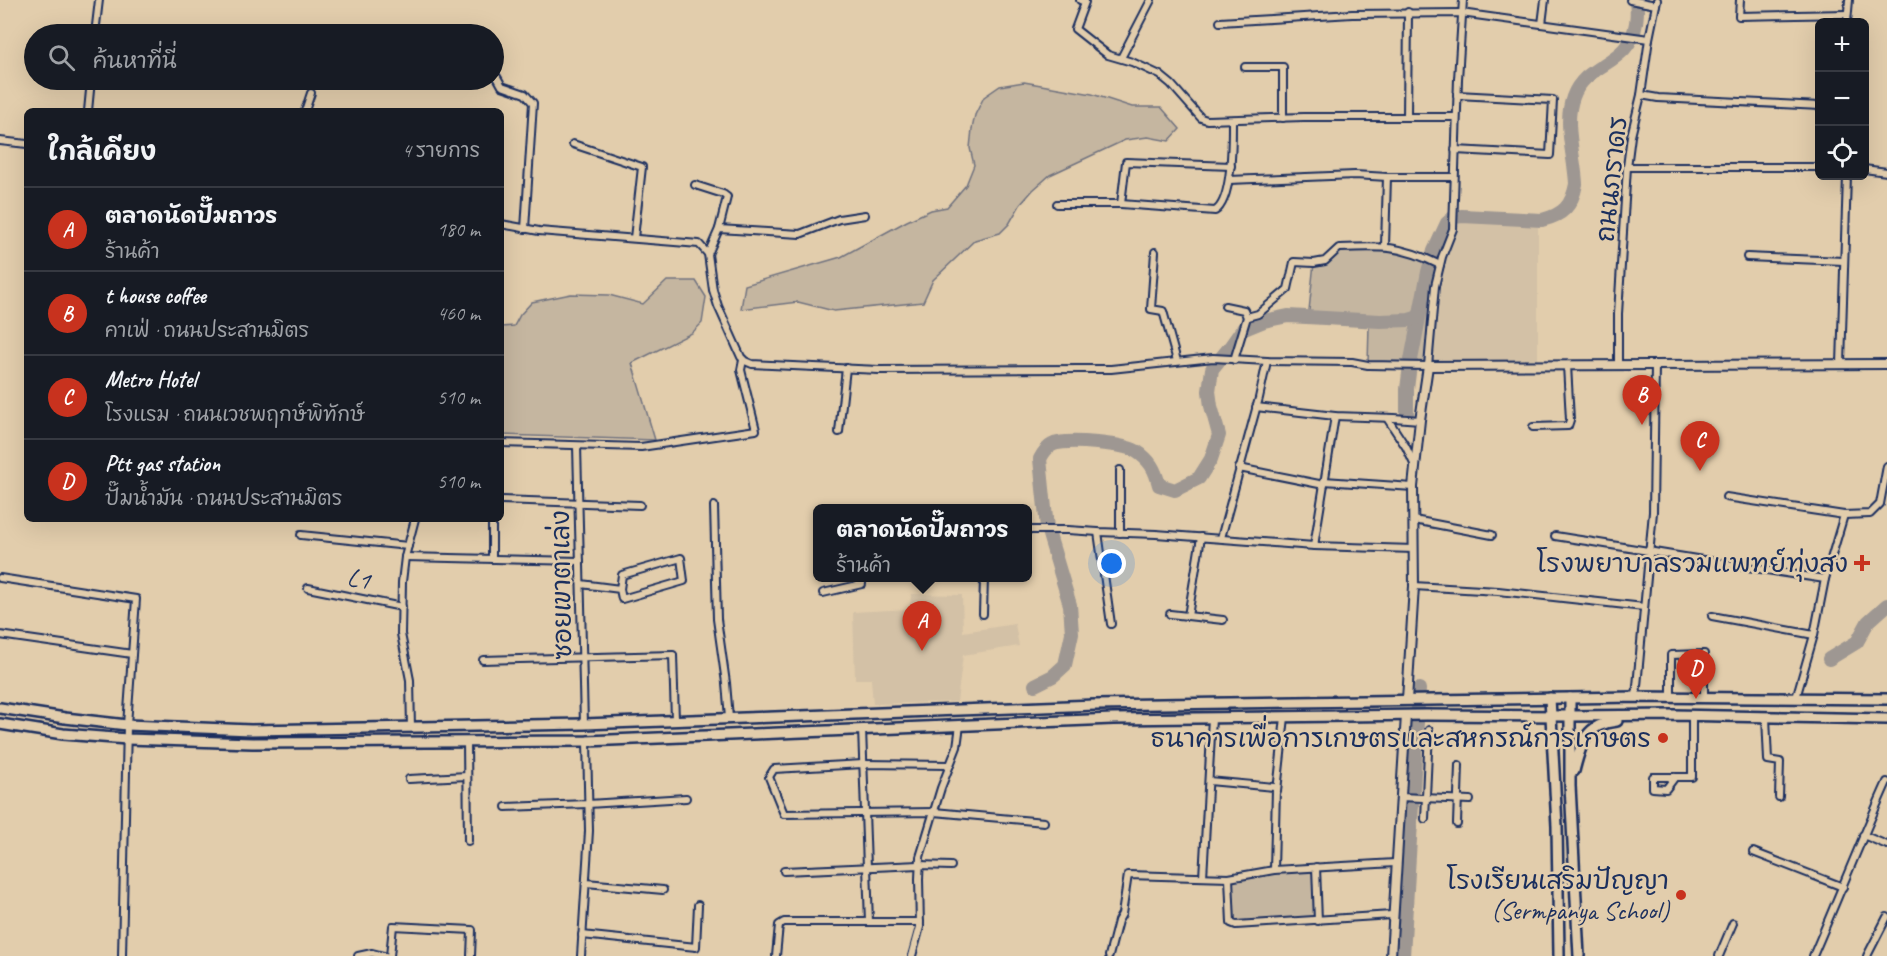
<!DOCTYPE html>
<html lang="th">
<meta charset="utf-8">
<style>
:root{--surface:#171b24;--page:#242831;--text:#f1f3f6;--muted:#9ea1a6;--line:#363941;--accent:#c8321e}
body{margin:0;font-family:Caveat,"Playpen Sans Thai",sans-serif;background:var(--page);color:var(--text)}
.controls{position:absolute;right:18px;top:18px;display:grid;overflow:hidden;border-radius:9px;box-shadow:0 6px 24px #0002}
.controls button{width:54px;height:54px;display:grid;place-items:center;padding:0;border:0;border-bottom:2px solid var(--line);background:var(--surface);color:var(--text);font:30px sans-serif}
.you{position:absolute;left:1112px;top:564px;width:21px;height:21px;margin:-15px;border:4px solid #fff;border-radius:50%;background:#1a73e8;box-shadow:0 0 0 9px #1a73e833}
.badge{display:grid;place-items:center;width:39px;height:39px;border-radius:50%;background:var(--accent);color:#fff;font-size:20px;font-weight:700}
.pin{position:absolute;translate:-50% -50px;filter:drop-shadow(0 2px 3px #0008)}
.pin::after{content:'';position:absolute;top:32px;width:21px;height:18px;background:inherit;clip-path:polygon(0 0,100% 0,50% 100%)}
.popup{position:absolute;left:813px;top:504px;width:219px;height:78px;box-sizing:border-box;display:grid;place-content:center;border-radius:9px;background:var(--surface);filter:drop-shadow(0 2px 4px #0005);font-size:20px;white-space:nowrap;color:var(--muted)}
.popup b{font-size:22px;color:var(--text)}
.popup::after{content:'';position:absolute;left:50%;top:100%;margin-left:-12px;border:12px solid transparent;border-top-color:var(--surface)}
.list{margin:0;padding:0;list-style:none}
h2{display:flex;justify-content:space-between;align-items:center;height:78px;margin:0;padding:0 24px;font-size:26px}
h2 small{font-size:20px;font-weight:400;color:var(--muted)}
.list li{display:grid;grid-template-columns:39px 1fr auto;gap:18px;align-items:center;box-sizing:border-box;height:84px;padding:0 24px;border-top:2px solid var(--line)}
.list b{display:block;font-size:22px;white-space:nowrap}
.list p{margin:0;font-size:20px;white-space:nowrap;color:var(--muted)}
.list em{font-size:20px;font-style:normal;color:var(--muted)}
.icon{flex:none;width:33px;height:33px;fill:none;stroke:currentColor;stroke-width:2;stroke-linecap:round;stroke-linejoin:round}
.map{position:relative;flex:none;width:1887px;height:956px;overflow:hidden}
.search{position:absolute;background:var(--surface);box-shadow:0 6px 24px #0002;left:24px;top:24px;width:480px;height:66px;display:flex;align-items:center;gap:15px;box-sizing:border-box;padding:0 21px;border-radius:33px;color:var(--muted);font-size:22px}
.panel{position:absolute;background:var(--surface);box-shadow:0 6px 24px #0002;left:24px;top:108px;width:480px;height:414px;border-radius:9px}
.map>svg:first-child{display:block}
</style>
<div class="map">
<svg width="1887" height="956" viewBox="0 0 1887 956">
<rect width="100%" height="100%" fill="#e2cdac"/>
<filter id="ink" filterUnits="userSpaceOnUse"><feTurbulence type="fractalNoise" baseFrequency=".0167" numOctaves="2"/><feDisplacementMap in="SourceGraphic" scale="12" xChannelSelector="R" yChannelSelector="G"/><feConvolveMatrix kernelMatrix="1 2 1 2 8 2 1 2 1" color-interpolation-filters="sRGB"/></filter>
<g filter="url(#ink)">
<!-- built -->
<g fill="#d3c1a6">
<polygon points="1471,215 1538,219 1538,365 1428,366 1435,286 1453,229 1460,221"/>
<polygon points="911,594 962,595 963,632 1015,624 1019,646 963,655 957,702 873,704 871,679 855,679 853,612 910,609"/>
</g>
<!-- green -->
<g fill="#c5b6a0" stroke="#70727f" stroke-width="1.5">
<polygon points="1024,82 1092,94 1132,107 1161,107 1180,129 1169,141 1148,137 1125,140 1050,175 1033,190 1020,205 1009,224 1000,233 975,240 933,280 923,302 834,311 798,302 741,309 745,285 841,257 907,221 931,210 947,207 966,185 974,165 970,148 972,129 975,115 984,97 1000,86"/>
<polygon points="1385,246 1440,265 1428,366 1368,365 1369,325 1308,320 1314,263 1325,261 1339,248"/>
<polygon points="667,281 696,281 706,297 702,323 692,333 632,363 655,440 501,435 501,327 514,326 520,315 532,302 571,294 609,295 643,304"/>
<polygon points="1316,867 1318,921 1231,923 1229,878"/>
</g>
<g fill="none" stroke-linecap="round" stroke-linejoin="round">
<!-- river -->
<g stroke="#9e9792" stroke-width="14">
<path d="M 1407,417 L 1407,389 L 1410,365 L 1428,272 L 1434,251 L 1447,223 L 1454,217 L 1462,216 L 1542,220 C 1563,215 1572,206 1576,184 C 1575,157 1563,124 1573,97 C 1586,61 1630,66 1636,23 C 1637,14 1638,8 1635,0"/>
<polyline points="1829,659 1857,642 1868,622 1887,605"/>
<path d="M 1035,685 L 1053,676 L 1065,665 L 1072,633 L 1070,605 L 1047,528 L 1040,459 C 1043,453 1046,448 1052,445 C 1064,438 1124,444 1136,451 C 1150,460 1155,469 1159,485 L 1175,490 L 1199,478 L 1211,459 L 1219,435 L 1211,406 L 1209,391 L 1212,369 L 1230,347 L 1242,330 L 1264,321 L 1288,316 L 1380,321 L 1409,320 L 1419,317"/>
<polyline points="1403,956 1419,689"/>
</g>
<!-- minor casing -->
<g stroke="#1b2f5e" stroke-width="10">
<g id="minor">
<polyline points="1080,0 1085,2 1075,29 1108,55 1132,62 1160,75 1171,84 1201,118 1207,120 1304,117 1456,117"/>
<polyline points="1630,0 1656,5"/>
<polyline points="1740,0 1739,16 1847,14"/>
<polyline points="1220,22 1352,14 1461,13 1649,39"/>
<polyline points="1847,22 1849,0"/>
<polyline points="1542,24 1545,0"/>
<polyline points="95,34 99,0"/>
<polyline points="1121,58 1151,0"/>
<polyline points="1245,67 1283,67 1283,118"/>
<polyline points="494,75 497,77 502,86 525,94 533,103 525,229"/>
<polyline points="1641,95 1658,98 1820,106"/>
<polyline points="88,111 91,80"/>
<polyline points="305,111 311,93"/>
<polyline points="1407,117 1408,12"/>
<polyline points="0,141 27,144"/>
<polyline points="573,144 642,167 634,238"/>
<polyline points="1455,150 1550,155 1553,100 1457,95"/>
<polyline points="1627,167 1820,167"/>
<polyline points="1864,169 1887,172"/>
<polyline points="1229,180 1355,175 1387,177 1454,177"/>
<polyline points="695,185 723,194 727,197 719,229"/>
<path d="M 1057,204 L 1121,204 L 1215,211 C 1233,200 1232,139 1232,120"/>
<polyline points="1121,204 1126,162 1231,166"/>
<polyline points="501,224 539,231 699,244 708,254 713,290 718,306 741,357 745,361 752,364 879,370 1085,369 1111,369 1213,358 1267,361 1352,362 1368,365 1428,366 1435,286 1442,257 1453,229 1458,79 1463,0"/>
<polyline points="1385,246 1387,177"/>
<polyline points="1155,252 1151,309 1163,311 1177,361"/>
<polyline points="708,254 719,229 800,234 839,219 865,215"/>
<polyline points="1747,257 1844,261"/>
<polyline points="1225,306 1244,310 1247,317"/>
<path d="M 1234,360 L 1247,317 L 1258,314 L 1288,289 L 1294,262 L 1314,263 L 1325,261 L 1339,248 C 1382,246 1400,245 1440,265"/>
<polyline points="1841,364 1847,176"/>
<polyline points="1618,365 1618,314 1627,167 1631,136 1641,95 1649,39 1657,0"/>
<polyline points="1256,407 1335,416 1394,418 1420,420"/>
<polyline points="1387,418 1406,447 1415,466"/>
<polyline points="1533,427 1568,426 1570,420 1567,365"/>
<polyline points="839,432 846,368"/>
<polyline points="501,443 641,447 756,430 741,370 743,360"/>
<polyline points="577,446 584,724"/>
<polyline points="1239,468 1324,485"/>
<polyline points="1324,481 1413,487"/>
<polyline points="1726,497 1844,515 1870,514 1880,504 1887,466"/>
<polyline points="501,500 640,505"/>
<polyline points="714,506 717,619 726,683 729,718"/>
<polyline points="1414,520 1492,535"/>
<polyline points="1027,530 1068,530 1098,532 1156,534 1314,546 1414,549"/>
<polyline points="1098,532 1111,624"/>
<polyline points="1120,533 1120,470"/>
<polyline points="301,535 408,546"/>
<path d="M 1555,536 C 1645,550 1735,566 1825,579"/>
<polyline points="1221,538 1259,398 1267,361"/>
<polyline points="1314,546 1335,416"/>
<polyline points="405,557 580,561"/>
<polyline points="492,559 492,519"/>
<polyline points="0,578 136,599 127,725 122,956"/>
<polyline points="581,584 620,589 622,599 684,581 681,558 622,575 620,589"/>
<polyline points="1414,586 1498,591 1644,607"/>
<polyline points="308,588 402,607"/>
<polyline points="823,593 862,584 862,578"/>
<polyline points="983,614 984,578"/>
<polyline points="1170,614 1223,620"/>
<polyline points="1188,616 1201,537"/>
<polyline points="1712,616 1814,635"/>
<polyline points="0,635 132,654"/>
<polyline points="483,660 673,655 675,720"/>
<polyline points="1636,697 1653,512 1655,365"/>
<polyline points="1671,697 1671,655 1704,654 1704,696"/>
<polyline points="1796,698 1814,635 1825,579 1844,515"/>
<polyline points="1766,717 1768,760 1780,762 1779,797"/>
<polyline points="411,728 410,680 401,634 402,582 405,557 415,519"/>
<polyline points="862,729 869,922"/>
<polyline points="467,742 468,841"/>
<polyline points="950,765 863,764 774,769 769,777 784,814 934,812 1044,822"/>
<polyline points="1675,777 1666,789 1653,788 1653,777 1692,777 1692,716"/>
<polyline points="409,779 467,776"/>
<polyline points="1209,781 1274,787 1276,789 1274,870"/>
<polyline points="1277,791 1285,717"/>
<polyline points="1400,797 1470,800"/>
<polyline points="506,807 588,804 686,798"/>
<polyline points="1425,819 1429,730"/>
<polyline points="1457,824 1459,765"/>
<polyline points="1863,835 1887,845"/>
<polyline points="1753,852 1843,887"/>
<polyline points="1316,867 1318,921"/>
<polyline points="784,871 919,865 951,866"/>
<polyline points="1203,877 1212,718"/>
<polyline points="1229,878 1231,923 1236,925 1392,915"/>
<polyline points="586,883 663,890"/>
<polyline points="582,935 696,947 698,905"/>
<polyline points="358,956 372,953 384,956"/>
<polyline points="390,956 393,926 472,930 471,956"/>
<polyline points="581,956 589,831 587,741"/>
<polyline points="776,956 779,925 784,922 920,922"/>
<polyline points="912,956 920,927 919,879 920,857 941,788 957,747 960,725"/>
<polyline points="1109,956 1118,921 1122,914 1128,875 1229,878 1274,870 1395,863"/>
<polyline points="1719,956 1733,923"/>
<path d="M 1813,956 C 1838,898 1861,840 1887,782"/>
<polyline points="1867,956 1887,917"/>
</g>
</g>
<!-- tertiary casing -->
<g stroke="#1b2f5e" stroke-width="12">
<g id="tertiary">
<polyline points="1407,700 1414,586 1413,487 1420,420 1428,366 1887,364"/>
<polyline points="1391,956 1406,715"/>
</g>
</g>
<!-- secondary casing -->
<g stroke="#1b2f5e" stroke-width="14">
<g id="secondary">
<polyline points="1550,698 1557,826 1559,956"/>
<polyline points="1570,698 1570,786 1579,956"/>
<polyline points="0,708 65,718 127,725 251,730 584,724 1095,705 1636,697 1887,699"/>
<polyline points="0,724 63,734 127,739 252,743 587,741 1113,719 1426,715 1571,716 1673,715 1887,719"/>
<path d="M 1574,771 C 1581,744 1585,724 1617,721"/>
</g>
</g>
<!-- minor -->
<use href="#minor" stroke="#e2cdac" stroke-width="6"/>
<!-- tertiary -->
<use href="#tertiary" stroke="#e2cdac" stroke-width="8"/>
<!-- secondary -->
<use href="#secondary" stroke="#e2cdac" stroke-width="9"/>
</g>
</g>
<!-- markers -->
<g fill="#c8321e" stroke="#e2cdac" stroke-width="2">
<path d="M1859 554h6v6h6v6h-6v6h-6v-6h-6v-6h6z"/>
<circle cx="1663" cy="738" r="6"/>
<circle cx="1681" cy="895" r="6"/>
</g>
<g text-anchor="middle" stroke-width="5" stroke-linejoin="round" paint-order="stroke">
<!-- street labels -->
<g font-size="26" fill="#1b2f5e" stroke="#e2cdac">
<text transform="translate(1611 179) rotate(-84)" y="9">ถนนภราดร</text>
<text transform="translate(359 578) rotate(12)" y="9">L1</text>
<text transform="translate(561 585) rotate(-91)" y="9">ซอยเขาตาเล่ง</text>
</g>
<!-- poi labels -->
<g font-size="26" fill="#1b2f5e" stroke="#e2cdac" text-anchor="end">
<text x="1848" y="572">โรงพยาบาลรวมแพทย์ทุ่งสง</text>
<text x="1651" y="747">ธนาคารเพื่อการเกษตรและสหกรณ์การเกษตร</text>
<text x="1669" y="889">โรงเรียนเสริมปัญญา<tspan x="1669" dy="30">(Sermpanya School)</tspan></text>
</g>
</g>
</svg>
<div class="controls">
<button>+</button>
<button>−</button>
<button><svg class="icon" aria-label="locate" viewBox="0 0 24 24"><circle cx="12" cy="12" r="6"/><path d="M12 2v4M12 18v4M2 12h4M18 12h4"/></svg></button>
</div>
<div class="you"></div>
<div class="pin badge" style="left:922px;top:651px">A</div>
<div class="popup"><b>ตลาดนัดปั๊มถาวร</b>ร้านค้า</div>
<div class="pin badge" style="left:1642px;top:425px">B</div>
<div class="pin badge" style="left:1700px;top:471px">C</div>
<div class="pin badge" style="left:1696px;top:699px">D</div>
<div class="search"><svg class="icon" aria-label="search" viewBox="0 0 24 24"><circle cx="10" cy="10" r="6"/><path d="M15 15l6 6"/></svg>ค้นหาที่นี่</div>
<section class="panel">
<h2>ใกล้เคียง<small>4 รายการ</small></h2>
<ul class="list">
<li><span class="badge">A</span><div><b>ตลาดนัดปั๊มถาวร</b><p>ร้านค้า</p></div><em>180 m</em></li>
<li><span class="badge">B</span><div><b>t house coffee</b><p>คาเฟ่ · ถนนประสานมิตร</p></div><em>460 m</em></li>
<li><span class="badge">C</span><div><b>Metro Hotel</b><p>โรงแรม · ถนนเวชพฤกษ์พิทักษ์</p></div><em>510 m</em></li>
<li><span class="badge">D</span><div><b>Ptt gas station</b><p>ปั๊มน้ำมัน · ถนนประสานมิตร</p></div><em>510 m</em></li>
</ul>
</section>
</div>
